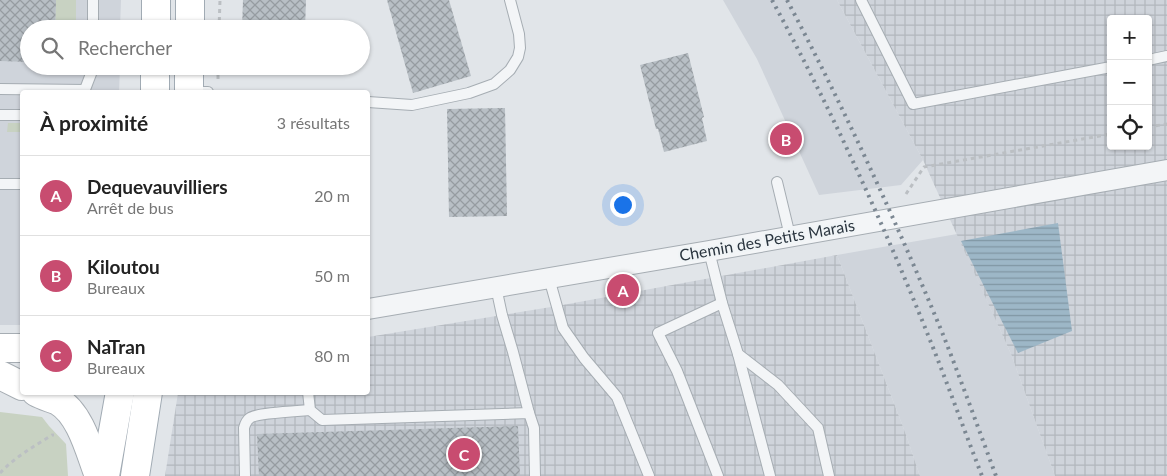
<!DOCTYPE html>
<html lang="fr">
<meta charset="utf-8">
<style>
:root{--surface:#fff;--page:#f2f2f2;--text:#222;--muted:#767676;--line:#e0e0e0;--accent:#c84c70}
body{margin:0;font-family:Lato,sans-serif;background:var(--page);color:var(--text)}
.controls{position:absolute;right:15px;top:15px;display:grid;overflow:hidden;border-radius:5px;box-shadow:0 1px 4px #0004}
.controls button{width:45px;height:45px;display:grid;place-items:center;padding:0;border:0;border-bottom:1px solid var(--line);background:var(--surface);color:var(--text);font:25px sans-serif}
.you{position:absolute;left:622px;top:204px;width:18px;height:18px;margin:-12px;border:4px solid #fff;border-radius:50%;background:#1a73e8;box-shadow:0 0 0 8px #1a73e833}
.badge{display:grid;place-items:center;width:32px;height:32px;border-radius:50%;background:var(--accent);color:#fff;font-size:16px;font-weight:700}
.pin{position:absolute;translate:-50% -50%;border:2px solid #fff;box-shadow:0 1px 5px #0006}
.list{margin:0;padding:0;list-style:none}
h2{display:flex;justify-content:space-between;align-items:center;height:65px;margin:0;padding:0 20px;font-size:21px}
h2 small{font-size:16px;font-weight:400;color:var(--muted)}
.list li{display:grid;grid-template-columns:32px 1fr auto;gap:15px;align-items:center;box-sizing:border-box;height:80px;padding:0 20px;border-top:1px solid var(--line)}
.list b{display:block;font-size:19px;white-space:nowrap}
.list p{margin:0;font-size:16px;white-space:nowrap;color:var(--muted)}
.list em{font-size:16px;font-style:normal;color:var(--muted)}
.icon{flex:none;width:28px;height:28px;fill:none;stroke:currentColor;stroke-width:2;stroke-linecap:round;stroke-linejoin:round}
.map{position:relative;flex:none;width:1167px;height:476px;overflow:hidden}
.search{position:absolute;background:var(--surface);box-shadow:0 1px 4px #0004;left:20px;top:20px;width:350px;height:55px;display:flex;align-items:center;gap:12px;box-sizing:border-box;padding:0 18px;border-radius:28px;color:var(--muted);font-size:19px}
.panel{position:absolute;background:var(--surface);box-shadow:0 1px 4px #0004;left:20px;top:90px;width:350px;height:305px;border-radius:5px}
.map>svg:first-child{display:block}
</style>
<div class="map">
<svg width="1167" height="476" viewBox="0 0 1167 476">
<defs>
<pattern id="industrial-grid" width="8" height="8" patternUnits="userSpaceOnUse" patternTransform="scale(1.25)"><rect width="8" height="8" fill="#cfd4db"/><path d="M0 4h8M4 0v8" fill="none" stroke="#b2b7bd"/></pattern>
<pattern id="water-rules" width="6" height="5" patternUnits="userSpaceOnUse" patternTransform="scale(1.25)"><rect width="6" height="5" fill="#9db7c7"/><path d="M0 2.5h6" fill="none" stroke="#8096a3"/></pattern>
<pattern id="building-cross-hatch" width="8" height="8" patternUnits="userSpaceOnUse" patternTransform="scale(1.25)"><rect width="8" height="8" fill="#b8bfc5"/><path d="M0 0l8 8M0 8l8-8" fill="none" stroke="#969ca1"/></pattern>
</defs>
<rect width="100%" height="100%" fill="#e1e5e9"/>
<!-- built -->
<g fill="#cfd4db">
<polygon points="0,0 121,0 120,29 29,29 29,66 120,66 119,92 22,92 22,325 0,325"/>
<polygon points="723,0 837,0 923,160 901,185 819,195 757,59"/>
<polygon points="957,234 1011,354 1055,476 920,476 905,432 837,255"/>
</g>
<!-- industrial -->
<g fill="url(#industrial-grid)" fill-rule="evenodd">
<path d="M 837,0 L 1167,0 L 1167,476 L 1055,476 L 1011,354 L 923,160 ZM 1111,19 L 1148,19 L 1148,146 L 1111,146 Z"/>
<polygon points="837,255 905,432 920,476 165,476 178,393 368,392 368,337 557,306"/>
</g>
<!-- green -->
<g fill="#c8d2c2">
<polygon points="56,0 76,0 76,29 55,29"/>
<polygon points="8,123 22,123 22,132 7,132"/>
<polygon points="0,412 42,417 49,426 66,444 68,476 0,476"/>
</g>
<!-- water -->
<polygon fill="url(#water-rules)" points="1058,223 1072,331 1018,353 961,241"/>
<!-- building -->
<g fill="url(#building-cross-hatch)">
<polygon points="0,0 56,0 55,29 29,29 29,62 0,61"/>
<polygon points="243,0 306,0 305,29 242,29"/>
<polygon points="387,0 449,0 471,76 413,93"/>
<polygon points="688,53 704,117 702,118 707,141 664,152 658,129 656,129 640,65"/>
<polygon points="505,108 507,216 449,217 447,109"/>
<polygon points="518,426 520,476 259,476 257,434"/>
</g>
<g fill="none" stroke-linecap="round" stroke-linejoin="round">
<!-- lane casing -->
<g stroke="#a6adb3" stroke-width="12">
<g id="lane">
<polyline points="861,0 913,104 1111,67"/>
<polyline points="93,29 93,0"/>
<polyline points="1148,60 1167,56"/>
<polyline points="0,89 85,90"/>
<polyline points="84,92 94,66"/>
<polyline points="190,92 208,92"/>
<polyline points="368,102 412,105 469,93 494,84 510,70 518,57 520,48 519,34 510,0"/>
<polyline points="0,115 22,115"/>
<polyline points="777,182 790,236"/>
<polyline points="0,184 22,184"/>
<polyline points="709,251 722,303 738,354 778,385 818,428 829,476"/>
<polyline points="549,278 563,328 584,358 617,397 649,476"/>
<polyline points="496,287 502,315 513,352 529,413"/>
<polyline points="738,354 770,476"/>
<polyline points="308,392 310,410 322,420 529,413 534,428 535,476"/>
<path d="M 245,476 L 244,428 C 245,424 247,420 250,418 C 256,413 300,411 310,410"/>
<polyline points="718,476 677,371 658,333 722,303"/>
</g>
</g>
<!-- street casing -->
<g stroke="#a6adb3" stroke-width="22">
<polyline id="street" points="368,309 709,251 1167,170"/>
</g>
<!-- secondary casing -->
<g stroke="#a6adb3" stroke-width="30">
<g id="secondary">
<polyline points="0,348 22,348"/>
<polyline points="0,375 22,386"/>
<path d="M 36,392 C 43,396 51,398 58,401 C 81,414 90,453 99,476"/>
</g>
</g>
<!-- primary casing -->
<g stroke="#a1abb4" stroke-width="30">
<g id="primary">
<polyline points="156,29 156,0"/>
<polyline points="190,29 190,0"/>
<polyline points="155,92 155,66"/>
<polyline points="189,92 189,66"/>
<polyline points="105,476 120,392"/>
<polyline points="135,476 148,392"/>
</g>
</g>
<!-- path -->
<g stroke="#bbbfc3" stroke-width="3" stroke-dasharray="4 4" stroke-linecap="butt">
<polyline points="219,29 220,0"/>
<polyline points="218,79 218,66"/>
<polyline points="1148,127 1167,124"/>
<polyline points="906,194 924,167 1111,134"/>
<path d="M 0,473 C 15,457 33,447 52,435 L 54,435"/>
</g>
<!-- lane -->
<use href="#lane" stroke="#f3f5f7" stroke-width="10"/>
<!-- street -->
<use href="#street" stroke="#f3f5f7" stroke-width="20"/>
<!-- secondary -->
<use href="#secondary" stroke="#fff" stroke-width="28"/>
<!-- primary -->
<use href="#primary" stroke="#fff" stroke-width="28"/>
<!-- rail -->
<g stroke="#7b8792" stroke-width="4" stroke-dasharray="2.5 5" stroke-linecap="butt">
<path d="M 772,0 C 832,111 885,227 932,345 C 949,388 965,432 982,476"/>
<path d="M 787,0 C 845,110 897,223 944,337 C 962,383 979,430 996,476"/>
</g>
</g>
<g text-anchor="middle" stroke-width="4.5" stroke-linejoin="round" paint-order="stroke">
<!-- street labels -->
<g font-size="16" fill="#2a353f" stroke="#f0f4f6">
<text transform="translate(767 240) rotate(-10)" y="6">Chemin des Petits Marais</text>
</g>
</g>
</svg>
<div class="controls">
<button>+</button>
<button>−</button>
<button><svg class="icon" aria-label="locate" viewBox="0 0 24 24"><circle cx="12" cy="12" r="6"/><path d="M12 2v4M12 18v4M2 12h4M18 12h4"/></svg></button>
</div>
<div class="you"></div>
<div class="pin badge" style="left:623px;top:290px">A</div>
<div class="pin badge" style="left:786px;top:139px">B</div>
<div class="pin badge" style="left:464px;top:454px">C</div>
<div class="search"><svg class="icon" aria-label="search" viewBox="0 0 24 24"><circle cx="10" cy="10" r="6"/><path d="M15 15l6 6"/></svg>Rechercher</div>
<section class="panel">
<h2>À proximité<small>3 résultats</small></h2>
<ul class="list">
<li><span class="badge">A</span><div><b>Dequevauvilliers</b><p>Arrêt de bus</p></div><em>20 m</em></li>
<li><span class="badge">B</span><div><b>Kiloutou</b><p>Bureaux</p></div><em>50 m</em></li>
<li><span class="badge">C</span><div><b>NaTran</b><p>Bureaux</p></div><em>80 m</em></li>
</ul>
</section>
</div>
